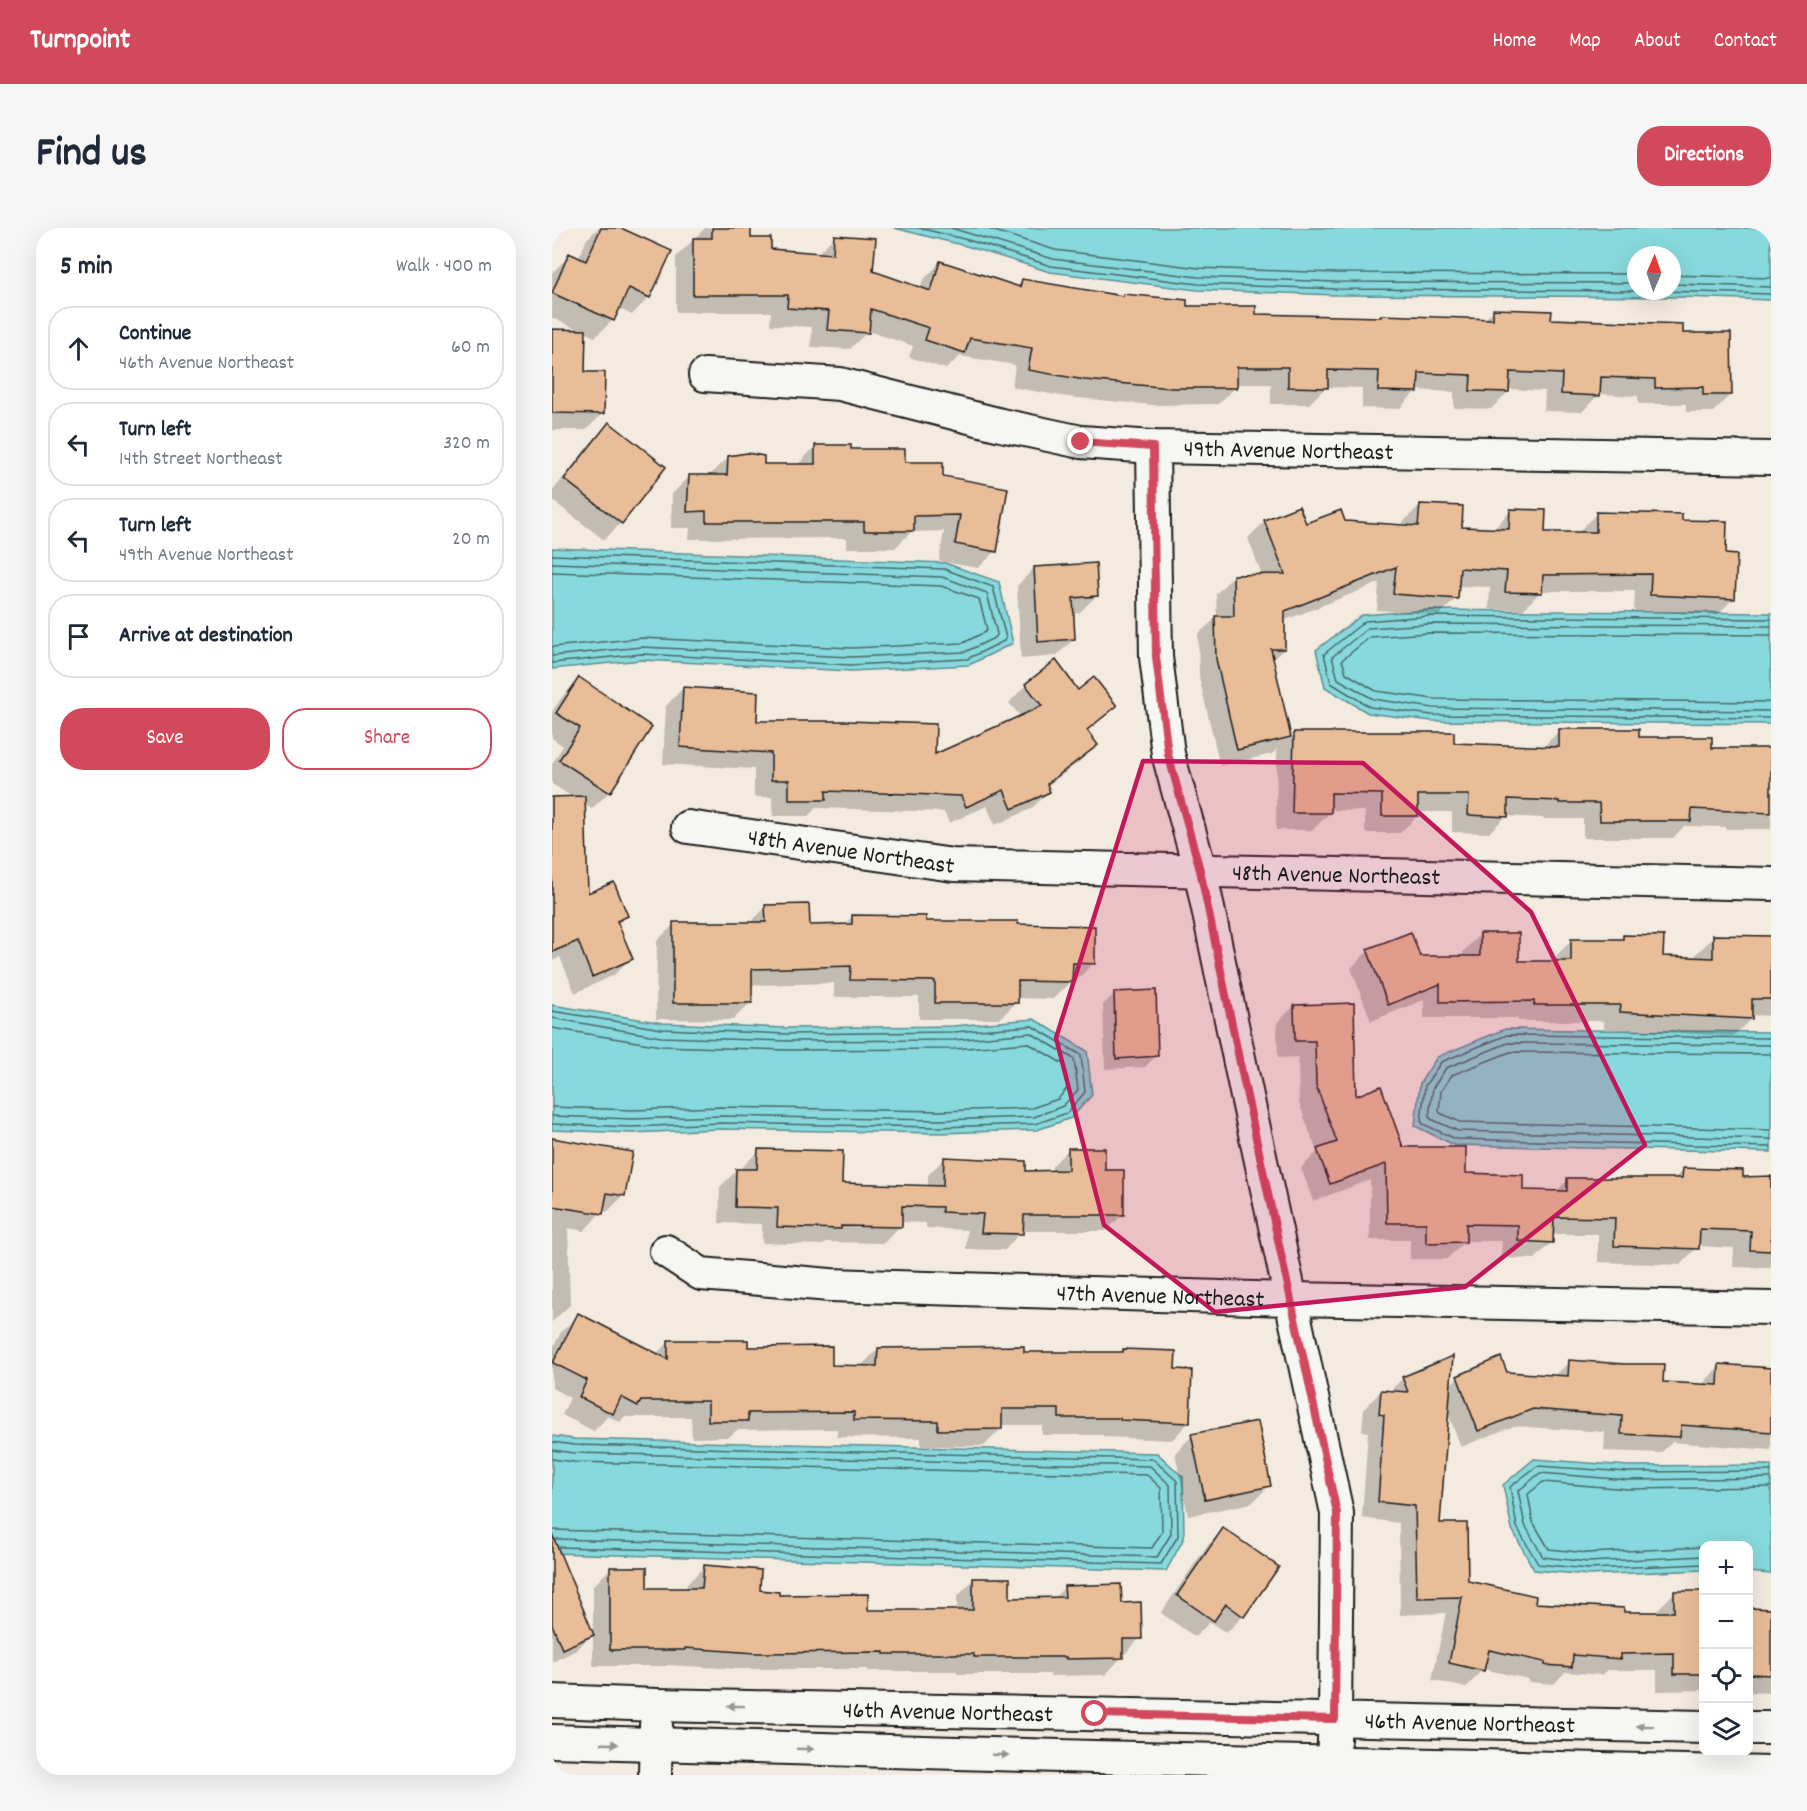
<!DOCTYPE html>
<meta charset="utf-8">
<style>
:root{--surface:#fff;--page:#f6f6f7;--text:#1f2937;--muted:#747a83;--line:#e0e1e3;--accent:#d1495b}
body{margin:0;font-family:Dekko,sans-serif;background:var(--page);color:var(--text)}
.controls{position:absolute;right:18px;bottom:18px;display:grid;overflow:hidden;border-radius:12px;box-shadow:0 6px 24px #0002}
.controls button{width:54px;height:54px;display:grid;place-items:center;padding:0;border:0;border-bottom:2px solid var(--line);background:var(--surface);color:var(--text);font:30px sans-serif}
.compass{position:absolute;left:1075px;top:18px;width:54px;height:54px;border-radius:50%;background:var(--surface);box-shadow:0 6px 24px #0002;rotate:2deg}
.stop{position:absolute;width:18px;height:18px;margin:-14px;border:4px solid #d1495b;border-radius:50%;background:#fff}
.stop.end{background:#d1495b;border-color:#fff;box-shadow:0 2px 6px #0008}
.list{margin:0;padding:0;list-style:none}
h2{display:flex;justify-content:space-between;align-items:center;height:78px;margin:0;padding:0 24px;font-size:26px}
h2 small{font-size:20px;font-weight:400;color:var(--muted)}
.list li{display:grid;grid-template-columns:39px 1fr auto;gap:18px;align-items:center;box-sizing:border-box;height:84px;margin:0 12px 12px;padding:0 12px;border:2px solid var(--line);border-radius:24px}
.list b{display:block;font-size:22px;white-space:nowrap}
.list p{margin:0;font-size:20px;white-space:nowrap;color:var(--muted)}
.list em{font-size:20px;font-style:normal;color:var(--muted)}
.actions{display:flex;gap:12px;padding:18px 24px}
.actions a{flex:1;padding:14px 0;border:2px solid var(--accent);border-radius:24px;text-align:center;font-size:21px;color:var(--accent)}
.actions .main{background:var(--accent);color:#fff}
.icon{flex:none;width:33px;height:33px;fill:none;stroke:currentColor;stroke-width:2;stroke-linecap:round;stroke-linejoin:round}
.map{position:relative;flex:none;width:1219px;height:1547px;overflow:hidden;border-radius:24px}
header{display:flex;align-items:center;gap:36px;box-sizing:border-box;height:84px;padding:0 30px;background:var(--accent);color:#fff}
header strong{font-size:28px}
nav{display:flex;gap:33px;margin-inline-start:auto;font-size:21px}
.intro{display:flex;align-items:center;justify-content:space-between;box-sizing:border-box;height:144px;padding:0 36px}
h1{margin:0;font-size:42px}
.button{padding:15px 27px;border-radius:24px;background:var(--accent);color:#fff;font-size:21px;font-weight:700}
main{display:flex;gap:36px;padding:0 36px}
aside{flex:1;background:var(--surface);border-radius:24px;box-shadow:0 6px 24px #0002}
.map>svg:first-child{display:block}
</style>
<header>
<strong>Turnpoint</strong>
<nav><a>Home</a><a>Map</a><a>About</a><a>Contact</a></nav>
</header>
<div class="intro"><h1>Find us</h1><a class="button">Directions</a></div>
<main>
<aside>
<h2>5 min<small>Walk · 400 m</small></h2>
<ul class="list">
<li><svg class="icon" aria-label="ahead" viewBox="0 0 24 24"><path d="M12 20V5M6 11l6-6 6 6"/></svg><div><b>Continue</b><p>46th Avenue Northeast</p></div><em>60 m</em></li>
<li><svg class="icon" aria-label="left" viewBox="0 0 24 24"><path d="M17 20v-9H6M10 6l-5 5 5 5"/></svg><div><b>Turn left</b><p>14th Street Northeast</p></div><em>320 m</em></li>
<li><svg class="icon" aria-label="left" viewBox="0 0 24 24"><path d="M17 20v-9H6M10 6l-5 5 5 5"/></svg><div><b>Turn left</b><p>49th Avenue Northeast</p></div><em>20 m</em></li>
<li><svg class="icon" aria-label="arrive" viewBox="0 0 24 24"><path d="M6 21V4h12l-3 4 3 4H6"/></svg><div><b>Arrive at destination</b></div></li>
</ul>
<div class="actions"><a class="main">Save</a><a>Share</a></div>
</aside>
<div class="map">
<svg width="1219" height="1547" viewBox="0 0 1219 1547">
<rect width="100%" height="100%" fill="#f4ebe0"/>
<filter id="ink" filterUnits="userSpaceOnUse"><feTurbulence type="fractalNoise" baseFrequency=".0167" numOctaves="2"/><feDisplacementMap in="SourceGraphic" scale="12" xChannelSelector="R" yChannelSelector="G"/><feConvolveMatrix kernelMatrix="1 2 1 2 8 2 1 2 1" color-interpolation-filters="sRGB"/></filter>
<g filter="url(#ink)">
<!-- water -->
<g fill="#87d9dd" stroke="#5c8d90" stroke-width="1.5" fill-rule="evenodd">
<path d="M 342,0 L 1219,0 L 1219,72 L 1128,69 L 784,67 L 645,62 L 498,44 L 414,18 ZM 1084,27 L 1120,27 L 1120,63 L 1084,63 Z"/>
<polygon points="0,320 393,335 447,354 461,415 417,437 299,443 90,432 0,441"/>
<polygon points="877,382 1219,385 1219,496 880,493 816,485 773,459 764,422 810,387"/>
<polygon points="0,777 111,795 235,800 401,798 482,791 535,823 540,867 519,890 485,902 387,905 168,901 80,905 0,902"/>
<polygon points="953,801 1219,804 1219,924 902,917 863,898 868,855 885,829"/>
<polygon points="0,1208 22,1211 605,1225 631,1249 632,1310 614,1343 0,1325"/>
<polygon points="982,1231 1077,1238 1219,1237 1219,1346 1197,1344 1196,1318 1152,1318 1151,1342 1036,1347 982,1342 960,1301 951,1257"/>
</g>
<!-- shadow -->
<g fill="#0003">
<polygon points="46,0 65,0 97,69 80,87 66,80 61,92 43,109 32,104 31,145 51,185 34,202 0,202 0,103 30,103 0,90 0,45 18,27 26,31 35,11"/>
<polygon points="153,0 198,0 198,12 218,22 265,26 283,8 320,44 368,61 371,52 388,35 464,59 470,53 633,79 703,88 931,93 942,82 998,92 1129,106 1178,167 1161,184 1134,184 1134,176 1086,176 1086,168 1047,166 1030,184 992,183 993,163 956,161 956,164 939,181 902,180 902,164 865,162 847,181 810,180 810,160 774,159 757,176 719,176 719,156 684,156 684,159 666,176 601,177 515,169 460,159 463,137 408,128 394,141 357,129 361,118 316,103 298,121 259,119 260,99 218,97 219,84 124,84 124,29"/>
<polygon points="57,196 69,295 52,312 0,272 0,264 40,213"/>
<polygon points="263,219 298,222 352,236 390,249 444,323 426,340 387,333 392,303 359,304 343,320 295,320 295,310 137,311 138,300 119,300 120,266 137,249 159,249 159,246 177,229 211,238 246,236"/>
<polygon points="868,277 908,301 941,302 959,282 991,306 1028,306 1028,302 1045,285 1128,293 1172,327 1182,370 1165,387 1082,383 1083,363 989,363 971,382 937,381 938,359 905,358 905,370 887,387 825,382 827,355 731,393 732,421 720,432 738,511 743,506 901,517 990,520 1008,502 1085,510 1158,521 1219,521 1219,601 1173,601 1173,599 1132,598 1121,610 1031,610 1031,591 991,591 991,590 954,588 937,605 900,604 900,584 865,584 865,588 848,605 813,605 813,583 778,582 778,585 760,602 724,602 725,521 720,526 668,538 647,449 646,406 665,389 664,366 681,348 710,348 696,310 713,293 753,297 792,294 851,298 851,294"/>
<polygon points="482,340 544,368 527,385 520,385 522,411 504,428 469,431 465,358"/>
<polygon points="27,451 57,564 40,581 32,576 34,667 75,688 65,697 79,730 62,747 23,765 8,729 0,733 0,571 22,570 0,556 0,536 11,518 0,510 0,484 10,469"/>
<polygon points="474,457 526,464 563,478 534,504 544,517 527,534 494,559 496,564 479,581 443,597 435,578 397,595 392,584 264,580 256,588 221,588 220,569 202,569 202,541 111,536 114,478 131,460 203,494 382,529 469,489 457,475"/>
<polygon points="214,679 256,699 291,698 301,688 372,694 464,698 541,735 524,753 519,753 501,771 465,770 465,774 447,791 367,791 367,769 282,769 282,755 199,757 199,774 181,792 104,791 105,713 122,696 197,696"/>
<polygon points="928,706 966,734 1002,734 1002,730 1019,713 1068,713 1072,708 1109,729 1144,731 1144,726 1162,709 1219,710 1219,788 1199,787 1199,791 1181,808 1052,801 1052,793 966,793 966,790 872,790 872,772 819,793 799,740 816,723 867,729 911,729 911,724"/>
<polygon points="563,765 604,828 593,839 553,841 551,777"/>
<polygon points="742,778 802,870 850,920 912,947 969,963 1003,964 1016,952 1121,952 1131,942 1189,950 1219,952 1219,1040 1181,1039 1182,1020 1146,1018 1128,1037 1046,1034 1046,1006 1000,1006 1000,1014 983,1031 949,1030 950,1013 913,1013 895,1031 858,1031 858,1012 818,1012 818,952 761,973 749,940 765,924 747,875 746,829 726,830 725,795"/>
<polygon points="0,912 72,967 55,984 50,983 32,1003 16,1000 18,1077 0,1094"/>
<polygon points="517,921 552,944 571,986 554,1003 469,1003 453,1022 414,1021 415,1002 374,1000 374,995 348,994 348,998 332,1015 274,1014 271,1017 210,1015 210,996 167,995 168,959 185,942 190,942 190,939 207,923 289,957 376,959 376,947 393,930 472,944 500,944 500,938"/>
<polygon points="26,1087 104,1126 117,1114 194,1120 279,1138 308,1139 326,1121 470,1126 569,1125 572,1123 622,1142 637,1194 620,1212 551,1209 551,1207 490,1207 490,1197 449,1197 449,1201 432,1218 369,1218 369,1210 285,1209 285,1201 185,1202 177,1209 140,1210 139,1189 72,1189 68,1194 56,1188 42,1203 10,1187 18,1170 0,1160 0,1122 9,1104"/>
<polygon points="1018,1133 1109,1155 1150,1157 1167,1138 1219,1141 1219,1222 1120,1214 1109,1225 1052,1223 1053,1204 962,1198 909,1219 895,1183 886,1297 914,1355 981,1376 1070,1386 1105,1385 1105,1382 1122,1365 1152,1365 1152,1462 1105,1463 1105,1442 1056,1442 1050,1447 1013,1444 1002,1456 976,1454 976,1451 931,1441 914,1460 880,1452 894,1385 848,1387 847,1295 810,1290 816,1204 810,1203 812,1181 829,1163 837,1164 851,1150 897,1158 906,1149 954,1145 1002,1149"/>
<polygon points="640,1208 717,1258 700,1275 636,1288 623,1225"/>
<polygon points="671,1302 691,1388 674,1405 658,1394 643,1409 609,1385 654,1319"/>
<polygon points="152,1339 206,1364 314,1384 405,1383 405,1369 422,1351 457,1371 501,1371 513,1359 568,1376 588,1410 553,1447 498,1448 498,1446 405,1446 405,1443 315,1443 315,1441 186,1441 116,1437 114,1438 41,1438 41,1358 58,1341 93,1362 134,1361 135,1356"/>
<polygon points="0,1345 40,1406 23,1423 0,1434"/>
<polygon points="1196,1382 1219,1383 1219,1465 1196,1464"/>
</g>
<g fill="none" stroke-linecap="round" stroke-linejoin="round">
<!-- shore -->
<g stroke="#476869" stroke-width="1.5">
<polyline points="367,0 416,12 499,38 646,56 784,61 1084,63"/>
<polyline points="399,0 501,31 646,49 784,54 1084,55"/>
<polyline points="433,0 503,22 647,40 784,45 1084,46"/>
<polyline points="1120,47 1219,50"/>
<polyline points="1120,56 1219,59"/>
<polyline points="1108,63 1219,66"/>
<polyline points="0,327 392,341 441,359 454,410 452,413 415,431 298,437 90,426 0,435"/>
<polyline points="0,335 390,349 435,365 445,406 444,409 413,424 299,429 90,419 0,428"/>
<polyline points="0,344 389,358 427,371 435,401 433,404 411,415 299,420 90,410 0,419"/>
<polyline points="1219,391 877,388 813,393 772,426 779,455 818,479 880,487 1219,490"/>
<polyline points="1219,398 877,396 816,400 780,429 786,451 821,471 881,480 1219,483"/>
<polyline points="1219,407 877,405 818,409 790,432 794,445 824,463 882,471 1219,474"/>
<polyline points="0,783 110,801 235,806 401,804 480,798 529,827 533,864 515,885 483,896 387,899 168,895 80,899 0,896"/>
<polyline points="0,790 109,809 235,813 402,812 479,805 522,831 526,862 511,878 482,889 387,892 168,888 80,891 0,888"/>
<polyline points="0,800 109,818 235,822 402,821 476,815 513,837 516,859 506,871 480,880 387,883 168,879 80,882 0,879"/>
<polyline points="1219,810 955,807 889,834 873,858 869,893 871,896 904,911 1219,919"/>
<polyline points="1219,817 956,815 894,840 881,860 877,888 879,891 906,903 1219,911"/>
<polyline points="1219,826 958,824 900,847 889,863 887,883 888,885 908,894 1219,902"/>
<polyline points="0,1214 22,1217 601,1231 625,1253 626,1308 609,1336 7,1319"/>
<polyline points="0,1222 22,1225 598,1238 618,1257 619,1306 605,1329 4,1311"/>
<polyline points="0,1231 22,1234 595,1247 609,1260 610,1304 600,1320 0,1302"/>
<polyline points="1152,1319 1036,1325 997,1321 981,1294 976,1266 991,1254 1076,1261 1219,1259"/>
<polyline points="1152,1328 1036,1334 991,1329 973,1297 966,1263 988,1245 1076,1252 1219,1250"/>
<polyline points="1152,1336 1036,1341 986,1336 965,1299 958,1259 985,1238 1076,1244 1219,1243"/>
</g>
</g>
<!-- building -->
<g fill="#eabd99" stroke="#1c1c1c" stroke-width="1.5">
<polygon points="49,0 69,0 120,23 98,70 77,60 62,93 0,65 17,25 34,33"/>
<polygon points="160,0 199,0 199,10 219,10 219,21 281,26 282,7 324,10 321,43 379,63 388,33 468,59 470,51 571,68 571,66 635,72 635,78 704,78 704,86 829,89 829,87 941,91 941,81 1000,83 999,91 1131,96 1131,105 1179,105 1180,167 1151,167 1151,159 1103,160 1103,151 1049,149 1048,168 1009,166 1010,146 958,144 957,164 918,163 919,147 867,145 866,164 826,163 827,143 776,142 776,160 736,159 736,139 685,139 685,160 619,160 533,152 476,142 480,120 418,110 413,125 373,112 377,100 319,81 317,105 275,102 277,83 235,80 236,67 141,67 141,10 160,10"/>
<polygon points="0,101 34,102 33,144 53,144 52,186 0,185"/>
<polygon points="57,194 114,239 70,296 12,251"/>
<polygon points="263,217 299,217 299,221 353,221 353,234 391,234 391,248 456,260 445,324 403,316 408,287 362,288 362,303 312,303 312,294 154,294 154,283 135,284 137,247 175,247 176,228 195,225 212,228 212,236 263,236"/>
<polygon points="868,276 911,278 910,299 957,301 958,281 994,282 993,304 1044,304 1044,284 1130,286 1130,292 1175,293 1174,326 1185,327 1183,371 1098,367 1099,346 991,347 990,365 953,364 955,343 908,340 906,371 841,366 844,339 733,383 733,421 719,421 739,509 685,522 664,431 663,388 682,388 681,347 733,346 712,292 747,278 754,295 789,282 793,293 866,298"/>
<polygon points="544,335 546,368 521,370 523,411 486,414 482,339"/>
<polygon points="504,432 526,462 542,449 565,478 535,502 546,517 495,556 498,564 460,581 452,562 414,579 409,568 274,563 274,572 237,572 237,552 219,552 219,525 128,519 131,459 206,464 205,493 295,493 384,496 383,526 490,478 473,456"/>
<polygon points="27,449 100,499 58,565 7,532 28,500 4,485"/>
<polygon points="1007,501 1087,501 1087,509 1160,509 1160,520 1219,520 1219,585 1140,581 1139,593 1048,593 1047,575 1007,575 1007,573 956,571 956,589 916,587 917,567 866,567 866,588 830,588 830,566 779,565 779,585 740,585 742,504 902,504 902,515 1007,519"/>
<polygon points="33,568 36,665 62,654 76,688 65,693 81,731 40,749 26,713 0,724 0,569"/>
<polygon points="257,676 258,697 300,696 300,687 374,688 374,693 466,693 466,696 543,698 543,736 521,735 520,754 466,753 466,775 383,775 383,753 298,752 299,738 200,741 200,775 121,775 121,694 214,694 213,677"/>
<polygon points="859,704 868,728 928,728 928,705 967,705 967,733 1019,733 1019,711 1071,711 1071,707 1112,708 1111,728 1161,730 1161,707 1219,708 1219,771 1200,771 1200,791 1068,784 1069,777 982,777 982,773 888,774 888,756 836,777 815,721"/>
<polygon points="604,762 606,828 564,831 562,764"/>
<polygon points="802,775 804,868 829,858 851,919 914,919 914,945 971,947 971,962 1015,963 1015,950 1130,950 1131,940 1191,942 1191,949 1219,948 1219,1023 1198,1022 1199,1003 1148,1001 1147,1021 1062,1018 1063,990 1002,989 1001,1015 966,1013 966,997 914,996 914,1014 874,1015 874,995 835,995 834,936 778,956 765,921 785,914 764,857 763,813 743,813 742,777"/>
<polygon points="0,910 81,924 73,968 55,965 51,986 0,978"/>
<polygon points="516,920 553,920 553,942 572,942 572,987 472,987 471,1006 429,1005 431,986 390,984 390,979 350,978 350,999 289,998 289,1001 225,999 226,980 183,979 184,941 205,941 206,921 291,923 290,955 391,958 392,929 474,933 474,943 516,942"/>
<polygon points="26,1085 116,1131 116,1112 196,1112 196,1119 280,1118 280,1137 325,1138 326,1120 472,1118 472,1124 571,1124 571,1121 624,1123 623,1141 640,1142 638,1195 568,1192 568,1190 507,1190 507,1181 450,1181 450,1201 386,1202 386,1193 302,1192 302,1184 196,1185 196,1193 156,1193 156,1173 89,1173 86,1178 69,1169 61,1186 27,1169 35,1152 1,1135"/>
<polygon points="901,1128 888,1295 915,1295 916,1353 984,1368 983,1375 1072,1380 1072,1384 1122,1384 1122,1363 1152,1363 1152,1446 1122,1446 1122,1425 1069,1426 1069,1431 1021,1427 1020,1439 993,1437 993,1434 937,1422 932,1443 897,1435 910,1369 865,1370 863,1278 826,1274 832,1187 827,1186 829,1162 856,1164 850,1149"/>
<polygon points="949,1129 955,1144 1016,1148 1017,1132 1072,1136 1112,1136 1111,1154 1166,1157 1167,1136 1219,1140 1219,1204 1129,1197 1128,1209 1069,1206 1070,1188 981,1181 926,1203 905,1148"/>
<polygon points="706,1193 719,1258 653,1272 639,1206"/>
<polygon points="671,1300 727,1339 692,1389 674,1376 662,1393 625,1367"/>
<polygon points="0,1306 42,1407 10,1421 0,1396"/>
<polygon points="152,1337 209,1342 208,1362 227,1364 227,1367 316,1366 316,1382 421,1382 421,1350 458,1350 458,1370 513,1369 512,1358 569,1356 570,1375 589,1374 590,1411 571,1411 571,1430 514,1431 514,1429 422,1429 422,1426 332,1426 332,1424 204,1425 133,1420 133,1422 58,1422 58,1339 95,1339 95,1360 150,1360"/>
<polygon points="1197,1380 1219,1381 1219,1447 1197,1446"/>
</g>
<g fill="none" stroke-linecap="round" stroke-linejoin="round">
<!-- minor casing -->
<g stroke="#1c1c1c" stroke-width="36">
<g id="minor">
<path id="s1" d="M 153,147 L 288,156 L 449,197 L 529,214 L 601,219 L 1219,230"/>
<polyline points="601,219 604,429 616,526 648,642 693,859 785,1285 783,1491 781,1534"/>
<path id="s2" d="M 136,599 L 401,637 L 1219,656"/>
<path id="s3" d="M 114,1023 L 149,1046 L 278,1057 L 738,1071 L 1219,1080"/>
<path id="s4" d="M 0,1473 L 105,1477 L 1152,1499"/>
<polyline points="1196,1500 1219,1500"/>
<polyline points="0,1513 542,1529 1219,1545"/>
<polyline points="103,1547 104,1497"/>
</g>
</g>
<!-- minor -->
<use href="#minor" stroke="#f6f6f2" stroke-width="32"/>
</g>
<!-- one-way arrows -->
<defs><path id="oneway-solid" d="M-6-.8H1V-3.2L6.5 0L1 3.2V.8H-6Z" transform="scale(1.5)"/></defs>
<g fill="#949492">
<use href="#oneway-solid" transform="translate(184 1478) rotate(-179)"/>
<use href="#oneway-solid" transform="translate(1093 1498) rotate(-179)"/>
<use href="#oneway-solid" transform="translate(58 1516) rotate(2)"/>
<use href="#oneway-solid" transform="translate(253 1521) rotate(2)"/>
<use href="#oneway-solid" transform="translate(448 1527) rotate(2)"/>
</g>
</g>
<g fill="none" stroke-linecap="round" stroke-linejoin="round" filter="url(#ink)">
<!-- route -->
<polyline stroke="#d1495b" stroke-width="8" points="529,214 601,219 604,429 616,526 648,642 693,859 785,1285 783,1491 543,1486"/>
</g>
<!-- marked area -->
<path fill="#c2185b" fill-opacity="0.2" stroke="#c2185b" stroke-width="4.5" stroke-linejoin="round" d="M 591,533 L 811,535 L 979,684 L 1093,917 L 913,1059 L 663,1084 L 552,997 L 504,810 Z"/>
<g text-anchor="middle" stroke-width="4.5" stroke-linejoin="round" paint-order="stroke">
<!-- street labels -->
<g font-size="24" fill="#1c1c1c" stroke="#f6f6f2">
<text dy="8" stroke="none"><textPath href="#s1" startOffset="591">49th Avenue Northeast</textPath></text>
<text dy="8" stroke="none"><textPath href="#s2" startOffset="165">48th Avenue Northeast</textPath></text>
<text dy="8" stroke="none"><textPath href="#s2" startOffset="651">48th Avenue Northeast</textPath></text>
<text dy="8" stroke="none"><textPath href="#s3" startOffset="502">47th Avenue Northeast</textPath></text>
<text dy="8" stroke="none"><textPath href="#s4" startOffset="396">46th Avenue Northeast</textPath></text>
<text dy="8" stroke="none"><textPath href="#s4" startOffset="918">46th Avenue Northeast</textPath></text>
</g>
</g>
</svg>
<div class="controls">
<button>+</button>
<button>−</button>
<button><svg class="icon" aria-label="locate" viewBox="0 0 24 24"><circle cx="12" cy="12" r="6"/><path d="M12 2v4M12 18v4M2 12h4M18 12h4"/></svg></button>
<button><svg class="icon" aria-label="layers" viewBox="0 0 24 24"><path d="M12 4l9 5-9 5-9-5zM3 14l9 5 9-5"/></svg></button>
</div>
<svg class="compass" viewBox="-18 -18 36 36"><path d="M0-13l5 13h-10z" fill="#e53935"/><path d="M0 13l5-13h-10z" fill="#747a83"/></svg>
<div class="stop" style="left:543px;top:1486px"></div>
<div class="stop end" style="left:529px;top:214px"></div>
</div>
</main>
